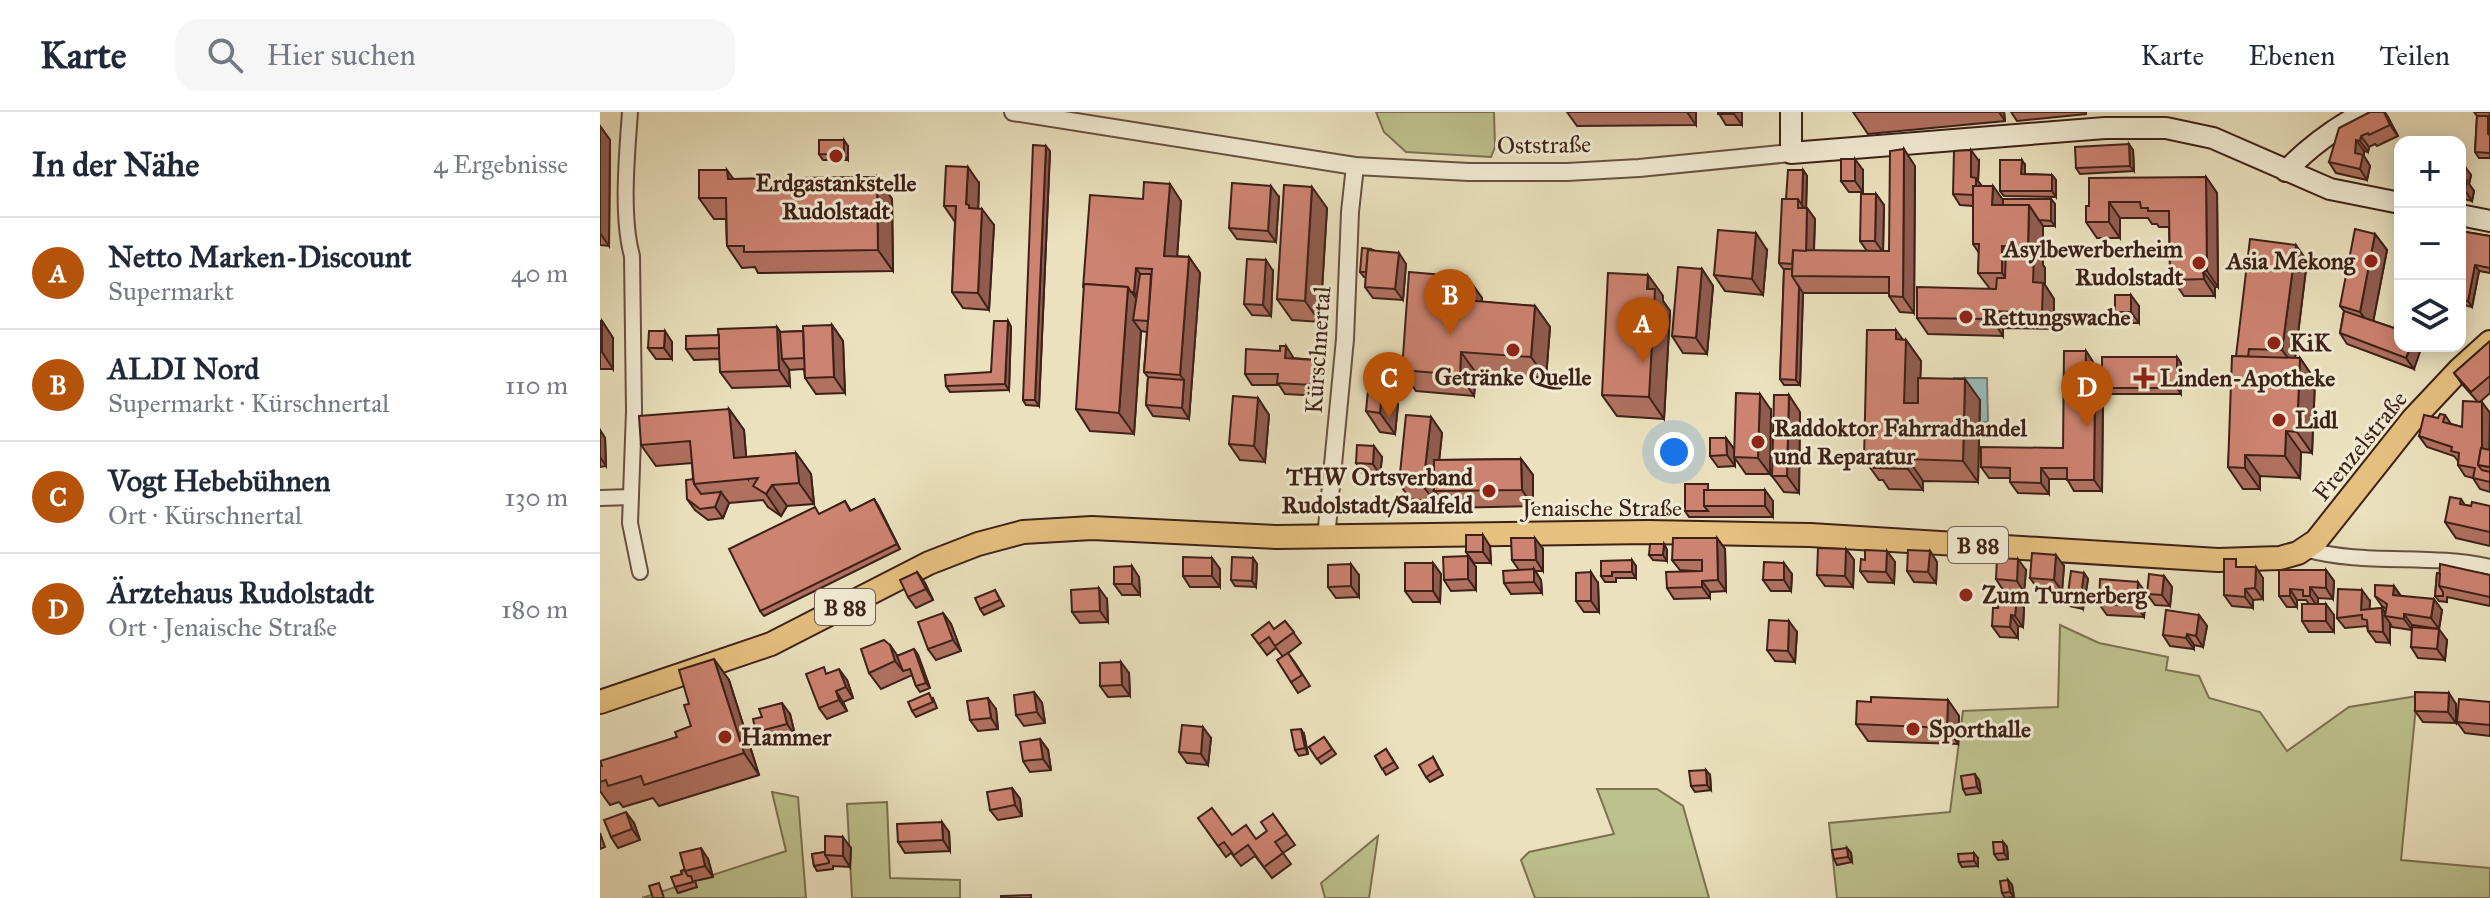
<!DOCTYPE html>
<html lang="de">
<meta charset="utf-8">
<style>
:root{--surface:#fff;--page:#f6f6f7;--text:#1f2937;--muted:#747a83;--line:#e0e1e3;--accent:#b45309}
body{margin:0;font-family:"IM FELL Great Primer",serif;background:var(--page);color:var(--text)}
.controls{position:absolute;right:24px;top:24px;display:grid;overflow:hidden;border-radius:16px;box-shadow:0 4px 20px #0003}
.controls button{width:72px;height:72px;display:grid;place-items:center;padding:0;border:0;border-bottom:2px solid var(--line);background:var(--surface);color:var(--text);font:40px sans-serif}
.you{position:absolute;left:1074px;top:340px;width:28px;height:28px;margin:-20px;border:6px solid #fff;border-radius:50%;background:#1a73e8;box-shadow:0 0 0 12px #1a73e833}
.badge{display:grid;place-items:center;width:52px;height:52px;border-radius:50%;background:var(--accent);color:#fff;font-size:26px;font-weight:700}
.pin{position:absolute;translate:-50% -66px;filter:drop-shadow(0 2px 4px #0008)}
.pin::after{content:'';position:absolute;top:42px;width:28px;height:24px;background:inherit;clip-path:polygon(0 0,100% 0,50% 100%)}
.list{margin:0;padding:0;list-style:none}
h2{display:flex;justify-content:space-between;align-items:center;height:104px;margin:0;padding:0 32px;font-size:34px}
h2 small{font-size:26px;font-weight:400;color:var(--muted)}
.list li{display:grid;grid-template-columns:52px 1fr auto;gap:24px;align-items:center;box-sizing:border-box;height:112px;padding:0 32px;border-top:2px solid var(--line)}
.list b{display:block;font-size:30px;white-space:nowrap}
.list p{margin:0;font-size:26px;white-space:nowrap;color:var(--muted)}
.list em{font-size:26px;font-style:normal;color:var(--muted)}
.icon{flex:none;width:44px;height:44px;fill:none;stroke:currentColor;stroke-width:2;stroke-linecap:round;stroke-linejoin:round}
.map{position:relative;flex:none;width:1890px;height:786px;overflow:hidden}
header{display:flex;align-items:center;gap:48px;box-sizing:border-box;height:112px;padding:0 40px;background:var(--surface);border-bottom:2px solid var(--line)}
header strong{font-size:38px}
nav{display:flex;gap:44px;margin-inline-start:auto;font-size:28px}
.search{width:560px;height:72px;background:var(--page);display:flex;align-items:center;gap:20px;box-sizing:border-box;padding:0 28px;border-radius:24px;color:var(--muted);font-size:30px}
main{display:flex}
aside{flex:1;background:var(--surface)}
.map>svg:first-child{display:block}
</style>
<header>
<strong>Karte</strong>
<div class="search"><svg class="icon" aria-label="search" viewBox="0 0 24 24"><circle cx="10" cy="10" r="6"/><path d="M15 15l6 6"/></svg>Hier suchen</div>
<nav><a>Karte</a><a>Ebenen</a><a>Teilen</a></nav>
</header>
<main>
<aside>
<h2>In der Nähe<small>4 Ergebnisse</small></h2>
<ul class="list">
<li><span class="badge">A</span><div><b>Netto Marken-Discount</b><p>Supermarkt</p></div><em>40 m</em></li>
<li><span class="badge">B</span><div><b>ALDI Nord</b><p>Supermarkt · Kürschnertal</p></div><em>110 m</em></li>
<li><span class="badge">C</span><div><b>Vogt Hebebühnen</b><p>Ort · Kürschnertal</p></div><em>130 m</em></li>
<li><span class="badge">D</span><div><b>Ärztehaus Rudolstadt</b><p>Ort · Jenaische Straße</p></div><em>180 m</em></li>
</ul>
</aside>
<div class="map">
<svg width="1890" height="786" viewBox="0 0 1890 786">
<rect width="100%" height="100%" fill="#ebe1be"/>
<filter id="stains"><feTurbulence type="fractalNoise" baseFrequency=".0025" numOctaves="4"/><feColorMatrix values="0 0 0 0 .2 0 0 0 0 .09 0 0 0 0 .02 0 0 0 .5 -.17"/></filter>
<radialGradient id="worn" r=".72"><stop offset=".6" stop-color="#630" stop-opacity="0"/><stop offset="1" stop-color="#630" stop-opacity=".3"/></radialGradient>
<!-- green -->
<g fill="#bdc18e" stroke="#7d7152" stroke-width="2">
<polygon points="776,0 894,0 895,35 891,45 806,40 784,20"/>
<polygon points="1460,513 1499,531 1568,545 1566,558 1599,564 1609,586 1660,600 1687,639 1749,595 1817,584 1801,748 1890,756 1890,786 1237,786 1229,711 1350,700 1363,599 1458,595"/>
<polygon points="997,677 1057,677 1083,694 1109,786 935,786 921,748 929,740 1014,722"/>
<polygon points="172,680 198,685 206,786 42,786 186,739"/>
<polygon points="287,690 290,766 360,768 360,786 252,786 247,692"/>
<polygon points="778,724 769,786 725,786 721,771"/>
</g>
<!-- water -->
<polygon fill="#9abcb9" stroke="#757e78" stroke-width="2" points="1354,266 1387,266 1388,310 1355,310"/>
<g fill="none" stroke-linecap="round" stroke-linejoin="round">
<!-- minor casing -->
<g stroke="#685141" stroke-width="18">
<g id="minor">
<path d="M 30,0 C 27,42 21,104 32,144 L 34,299 L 30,411 L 40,460"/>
<polyline points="0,386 31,385"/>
<path d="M 1705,437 C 1765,454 1828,441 1890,455"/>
</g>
</g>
<!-- tertiary casing -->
<g stroke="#685141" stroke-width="20">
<g id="tertiary">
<polyline points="413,0 755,54 869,60 967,60 1039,56 1191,41"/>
<polyline points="726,426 745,227 750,100 755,54"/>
</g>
</g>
<!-- secondary casing -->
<g stroke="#3d2117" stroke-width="24">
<g id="secondary">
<polyline points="1191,0 1191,41 1505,16 1566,16 1613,26 1730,77 1800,91"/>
<path d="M 1686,59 C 1710,34 1735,16 1765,0"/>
<polyline points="1860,103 1890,109"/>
</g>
</g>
<!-- primary casing -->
<g stroke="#3d2117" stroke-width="26">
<polyline id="primary" points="0,590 171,532 329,451 378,432 423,420 492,416 676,425 1048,420 1210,423 1618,448 1680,446 1698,441 1716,429 1812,308 1859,258 1890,230"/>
</g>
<!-- minor -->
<use href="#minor" stroke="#f2ecd5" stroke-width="14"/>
<!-- tertiary -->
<use href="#tertiary" stroke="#f2ecd5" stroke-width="16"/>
<!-- secondary -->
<use href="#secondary" stroke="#f2ecd5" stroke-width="20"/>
<!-- primary -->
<use href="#primary" stroke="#e6c07f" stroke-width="22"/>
</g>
<!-- wall -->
<g fill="#b07161" stroke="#3d2117" stroke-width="2">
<polygon points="967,0 1096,0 1096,13 977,14"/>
<polygon points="1118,0 1142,0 1142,13 1126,13"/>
<polygon points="1253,0 1404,0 1405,9 1268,22"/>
<polygon points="1411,0 1486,0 1486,2 1417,9"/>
<polygon points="1770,0 1785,0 1798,24 1777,34 1775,32 1769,35 1768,40 1764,39 1764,44 1770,54 1767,68 1736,61 1729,50"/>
<polygon points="1874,0 1890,0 1890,46 1879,46 1875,40 1877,4"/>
<polygon points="0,14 10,28 9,134 0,133"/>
<polygon points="248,34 248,48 223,48 219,42"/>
<polygon points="1533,38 1534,59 1480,62 1476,56"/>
<polygon points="450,39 439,294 426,293 423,288"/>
<polygon points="1379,49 1378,69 1382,74 1393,74 1403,89 1451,87 1455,92 1455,114 1443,114 1443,153 1445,156 1445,173 1454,187 1454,217 1403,216 1403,224 1328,222 1317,206 1390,177 1378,161 1379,141 1373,132 1373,94 1360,93 1353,82"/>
<polygon points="1860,51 1871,63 1869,72 1874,79 1872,89 1860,86"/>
<polygon points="1425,53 1425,62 1452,63 1456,68 1456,85 1404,84 1400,79"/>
<polygon points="1315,54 1314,201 1300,200 1289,184 1289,181 1203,181 1200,273 1184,273 1180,267 1184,158 1179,151 1186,87 1203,58 1207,64 1206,96 1207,96 1215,107 1214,139 1267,139 1260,129 1276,82 1284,93 1283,139 1289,139"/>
<polygon points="1263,58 1263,80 1249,80 1241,69"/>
<polygon points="277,65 292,87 293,159 158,161 155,155 142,156 127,134 126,107 114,107 99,86 134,67"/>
<polygon points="1606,65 1617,81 1618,175 1615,175 1615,184 1584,184 1573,168 1573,164 1570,159 1569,115 1559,115 1557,112 1552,112 1548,106 1520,106 1520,126 1497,126 1486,110 1489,94"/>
<polygon points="379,71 378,97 394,113 389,198 363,196 352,180 355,110 344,94"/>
<polygon points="679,85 676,130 637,127 629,116"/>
<polygon points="543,87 581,89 577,144 589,145 600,161 589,307 553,304 546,293 548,265 544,260 547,220 541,219 534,322 490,319 476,297"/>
<polygon points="727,96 720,210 692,208 677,187"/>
<polygon points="1860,119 1890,124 1890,161 1879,159 1872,195 1860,192"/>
<polygon points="1775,122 1787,138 1773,209 1800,218 1814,257 1747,232 1740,221 1744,199 1740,194"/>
<polygon points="773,138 806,152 803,188 773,186 765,175 766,165 764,165 760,160"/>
<polygon points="1167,138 1163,183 1125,179 1114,163"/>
<polygon points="1707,149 1695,246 1700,246 1715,268 1712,341 1701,340 1700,366 1660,364 1660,377 1643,377 1628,355 1636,244"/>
<polygon points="1102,157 1113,174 1107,242 1083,241 1072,224"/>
<polygon points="673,159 671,204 652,203 644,192"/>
<polygon points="1048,163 1063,184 1063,189 1070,199 1064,307 1017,304 1002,283"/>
<polygon points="867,165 882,186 882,190 935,194 950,215 946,266 876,261 874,284 816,279 802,258"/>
<polygon points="1539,194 1539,211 1523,211 1515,200"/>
<polygon points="0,209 2,209 13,226 13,257 0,257"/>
<polygon points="408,209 411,215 409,278 350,280 346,274 391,260"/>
<polygon points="232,213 243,229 245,281 216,282 205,266 204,257 189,258 190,274 132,276 120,260 120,247 94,248 86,237 119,223 177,215 180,220 203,219"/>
<polygon points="1303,228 1306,228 1321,249 1320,266 1380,288 1378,370 1323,369 1323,378 1289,377 1283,368 1279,368 1264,347"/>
<polygon points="1890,229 1890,281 1880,290 1890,301 1890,380 1880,377 1873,366 1865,364 1858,353 1858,349 1854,344 1827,335 1819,324 1838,306 1845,303 1851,312 1862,315 1878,290 1862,272 1854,261"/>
<polygon points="72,230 72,247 56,247 48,236"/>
<polygon points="686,234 693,246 715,248 722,259 721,284 685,282 679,273 652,273 645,262"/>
<polygon points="1486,239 1493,250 1493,272 1495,272 1503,283 1502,379 1474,379 1467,367 1449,367 1449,382 1418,381 1410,370 1410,366 1389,366 1381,355 1463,336"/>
<polygon points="1577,245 1581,251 1581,282 1506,282 1502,276"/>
<polygon points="658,286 669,303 665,350 640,348 629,332"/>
<polygon points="798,292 795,322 780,320 766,299"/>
<polygon points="129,297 144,318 146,345 196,341 211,362 214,392 187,394 181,404 168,395 163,388 129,391 123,406 108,408 95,398 87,387 93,367 92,351 56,354 41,333"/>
<polygon points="1171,298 1170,362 1146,362 1134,345 1135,354 1118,355 1110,344 1126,326 1134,337"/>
<polygon points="1200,300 1199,381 1184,380 1172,364"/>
<polygon points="831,305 842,321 839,348 921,347 933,363 933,394 846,396 836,381 835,390 810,387 799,371"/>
<polygon points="0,318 5,326 6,354 0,355"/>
<polygon points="782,345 780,363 763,362 756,351"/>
<polygon points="1112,378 1173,389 1173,405 1089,405 1085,399"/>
<polygon points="274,387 300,437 164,504 160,499 220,402 245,389 251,399"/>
<polygon points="1861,387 1865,393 1871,394 1890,394 1890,434 1856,426 1845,410"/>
<polygon points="1117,426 1125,437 1126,479 1110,480 1110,486 1074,487 1067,476 1095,459 1080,458 1072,448"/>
<polygon points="1064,432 1067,438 1067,449 1053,448 1049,443"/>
<polygon points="890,434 891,451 874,451 866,440"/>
<polygon points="943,437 943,459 935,459 941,468 942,481 911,482 904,471 919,458 912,448"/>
<polygon points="1246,437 1254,448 1253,475 1225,474 1217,463"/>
<polygon points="1287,439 1295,450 1294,471 1268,470 1260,459 1265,448"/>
<polygon points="1330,439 1337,450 1336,471 1314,470 1307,459"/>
<polygon points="612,446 620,457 620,475 590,475 583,464"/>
<polygon points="653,446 657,452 656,475 635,474 631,468"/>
<polygon points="833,451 841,462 840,490 813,490 805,479"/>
<polygon points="1036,454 1036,466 1016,466 1016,470 1005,470 1001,464"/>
<polygon points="1464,454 1462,479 1438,477 1430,466"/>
<polygon points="876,455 876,478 851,479 844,468"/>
<polygon points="1642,455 1663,466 1663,487 1653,488 1653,496 1632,494 1624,483"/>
<polygon points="1426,458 1424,480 1403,478 1396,467"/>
<polygon points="1679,458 1726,458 1734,469 1733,487 1718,486 1718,492 1734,503 1734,520 1709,520 1702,509 1709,492 1706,488 1697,488 1697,495 1687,495 1679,484"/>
<polygon points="317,460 325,471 333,488 316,496 308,485"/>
<polygon points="1484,461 1488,467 1483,497 1470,494 1467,489"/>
<polygon points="1837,461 1890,463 1890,494 1847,485 1847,490 1839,489 1835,484"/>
<polygon points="1192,462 1191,479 1171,479 1163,468"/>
<polygon points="759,463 759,485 736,486 728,475"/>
<polygon points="1564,464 1572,475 1570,494 1555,493 1547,482"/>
<polygon points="539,465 540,483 522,483 514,472"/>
<polygon points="998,471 999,500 984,500 976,489"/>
<polygon points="1794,474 1801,484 1842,498 1839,517 1812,513 1812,518 1792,515 1790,511 1790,531 1776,530 1768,519 1767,514 1745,516 1737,506 1770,489 1769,497 1782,496 1785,501 1786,497 1782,494 1775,484"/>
<polygon points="395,478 404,494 384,503 380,497"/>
<polygon points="1546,481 1544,505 1507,503 1499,492"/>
<polygon points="507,487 508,510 480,511 472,500"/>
<polygon points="1424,496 1423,515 1418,514 1418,526 1400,525 1392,514"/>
<polygon points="343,501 351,512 361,539 336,548 328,537"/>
<polygon points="1599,503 1607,514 1603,535 1594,533 1594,537 1570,534 1563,523"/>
<polygon points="685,509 701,531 687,542 688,541 696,552 710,574 698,581 691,570 683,545 676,536 667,543 652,523 674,517"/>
<polygon points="1197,520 1195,550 1175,549 1167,538"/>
<polygon points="1847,528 1845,548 1818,546 1811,535"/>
<polygon points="290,533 297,544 314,537 318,543 330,576 320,580 316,574 312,563 281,577 269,561"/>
<polygon points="228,561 247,568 253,586 243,590 247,599 227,607 219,596"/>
<polygon points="529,561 530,584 508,585 500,574"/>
<polygon points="129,568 159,663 59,694 53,686 23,695 19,690 10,693 0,679 0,654 77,625 91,614 89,592"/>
<polygon points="434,580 442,591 445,611 424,614 416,603"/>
<polygon points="333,586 337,596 316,605 312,599"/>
<polygon points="1348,588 1359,604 1358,632 1268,629 1256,612 1271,590"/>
<polygon points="1890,590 1890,624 1865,621 1857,610"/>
<polygon points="1856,592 1856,611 1823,610 1815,599"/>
<polygon points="396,597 398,617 378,619 370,608"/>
<polygon points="190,602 195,623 164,631 156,620"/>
<polygon points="704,622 708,642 699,644 695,638"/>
<polygon points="724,625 736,642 721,652 709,635"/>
<polygon points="611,626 608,653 587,651 579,640"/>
<polygon points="440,627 448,638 451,658 430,660 423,649"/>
<polygon points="786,637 798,656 786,663 775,644"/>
<polygon points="833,645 843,663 830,670 826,665"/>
<polygon points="1110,663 1111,678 1095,680 1091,674"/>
<polygon points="1379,668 1381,681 1366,683 1363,677"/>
<polygon points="412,676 420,687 422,704 398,708 390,698"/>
<polygon points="673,702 695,733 683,741 691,752 672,766 655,744 641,754 631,741 626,745 598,706 632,723 656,727 667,719"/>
<polygon points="34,711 40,728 18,736 11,725"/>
<polygon points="349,720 350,739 305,741 298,730"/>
<polygon points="0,721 5,735 0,737"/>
<polygon points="1403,730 1407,735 1408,747 1398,748 1394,742"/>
<polygon points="251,736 250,755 233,754 233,757 217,759 214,754 212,742"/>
<polygon points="1247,736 1251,741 1252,750 1237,753 1234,747"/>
<polygon points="1378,746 1378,754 1362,755 1359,750"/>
<polygon points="108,747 113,765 95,769 97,775 78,781 75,775 82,762 81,759"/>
<polygon points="1408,768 1412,773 1414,785 1405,786 1402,781"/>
</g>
<!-- shaded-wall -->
<g fill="#905c4f" stroke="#3d2117" stroke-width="2">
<polygon points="1087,0 1096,0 1096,13"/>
<polygon points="1134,0 1142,0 1142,13 1134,2"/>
<polygon points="1399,0 1404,0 1405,9"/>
<polygon points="1784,0 1788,5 1798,24 1790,13"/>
<polygon points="0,14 10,28 9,134 0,121"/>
<polygon points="1761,24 1769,35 1768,40 1760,29"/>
<polygon points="244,28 248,34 248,48 244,43"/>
<polygon points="1756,28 1764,39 1764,44 1770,54 1767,68 1760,57 1755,41"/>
<polygon points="1529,32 1533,38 1534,59 1530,54"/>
<polygon points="446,34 450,39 439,294 435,288"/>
<polygon points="1304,37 1315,54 1314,201 1303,185"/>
<polygon points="1371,38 1379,49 1378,69 1384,77 1383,94 1371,65"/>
<polygon points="1255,47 1263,58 1263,80 1255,69"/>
<polygon points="1422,48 1425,53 1425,68 1421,62"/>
<polygon points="1863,52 1871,63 1869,72 1874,79 1872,89 1865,78 1860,67"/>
<polygon points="368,55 379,71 378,105 366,92"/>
<polygon points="127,58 142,79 128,67"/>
<polygon points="1203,58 1207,64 1206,98 1202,93"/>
<polygon points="1452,63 1456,68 1456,85 1452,79"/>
<polygon points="277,65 292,87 293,159 278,138"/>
<polygon points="1606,65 1617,81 1618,175 1607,159"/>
<polygon points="570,72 581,89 576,160 564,144"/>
<polygon points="671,74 679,85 676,130 668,119"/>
<polygon points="1393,74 1408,95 1392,93"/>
<polygon points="712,75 727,96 720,210 705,189"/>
<polygon points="1276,82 1284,93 1283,140 1275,129"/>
<polygon points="1451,87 1455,92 1455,114 1451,109"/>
<polygon points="1509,90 1520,106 1520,126 1509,110"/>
<polygon points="1429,93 1443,114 1443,153 1445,156 1445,173 1454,187 1454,217 1442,201 1433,170 1433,142 1428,135"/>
<polygon points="1207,96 1215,107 1213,155 1206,144"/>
<polygon points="382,97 394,113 389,198 378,181"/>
<polygon points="1156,121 1167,138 1163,183 1152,167"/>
<polygon points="1775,122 1787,138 1772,216 1760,200"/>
<polygon points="1696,133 1707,149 1694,254 1682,238"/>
<polygon points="1402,134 1417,155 1417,182 1402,161"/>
<polygon points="799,141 806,152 803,188 795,177"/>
<polygon points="589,145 600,161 589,307 582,296 584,268 580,263"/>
<polygon points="666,148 673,159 671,204 663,193"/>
<polygon points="1875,153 1879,159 1872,195 1868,189"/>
<polygon points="536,156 547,172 545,196 534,180"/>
<polygon points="1102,157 1113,174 1107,242 1096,226"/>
<polygon points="1603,159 1615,175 1615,184 1604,167"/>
<polygon points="1048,163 1063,184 1063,189 1070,199 1064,307 1049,285"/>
<polygon points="867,165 882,186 880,209 865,188"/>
<polygon points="528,175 543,196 533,208 541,219 534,322 519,301"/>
<polygon points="1199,175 1203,181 1200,273 1196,268"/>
<polygon points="1531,183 1539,194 1539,211 1531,200"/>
<polygon points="935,194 950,215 946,266 931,245"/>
<polygon points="1392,199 1403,216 1403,224 1392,207"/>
<polygon points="2,209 13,226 13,257 2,240"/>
<polygon points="408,209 411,215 409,278 405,272"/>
<polygon points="232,213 243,229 245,281 234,265"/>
<polygon points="177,215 188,231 182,247 189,257 190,274 179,258"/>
<polygon points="1296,218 1306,232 1306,228 1321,249 1319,312 1304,291 1296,227"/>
<polygon points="65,219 72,230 72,247 64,236"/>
<polygon points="686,234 693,245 693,257 685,246"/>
<polygon points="1811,234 1822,234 1814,257 1806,246"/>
<polygon points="1486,239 1493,250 1493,283 1485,272"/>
<polygon points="861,240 876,261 874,284 860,263"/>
<polygon points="1577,245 1581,251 1581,282 1577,276"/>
<polygon points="1700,246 1715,268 1712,341 1697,320"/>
<polygon points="715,248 722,259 721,284 713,273"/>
<polygon points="1365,267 1380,288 1378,370 1363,349"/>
<polygon points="783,270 798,292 795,322 780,301"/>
<polygon points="1495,272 1503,283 1502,379 1494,368"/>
<polygon points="1160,282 1171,298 1170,362 1158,346"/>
<polygon points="1189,283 1200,300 1199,381 1187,364"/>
<polygon points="658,286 669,303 665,350 654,334"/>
<polygon points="1882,290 1890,301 1889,355 1882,354"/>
<polygon points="129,297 144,318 148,367 134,346"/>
<polygon points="831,305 842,321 836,379 834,379 836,381 835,390 823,374"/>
<polygon points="0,318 5,326 6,354 0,345"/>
<polygon points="1686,319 1701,340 1700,366 1685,344"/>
<polygon points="1126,326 1134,337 1135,354 1127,343"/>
<polygon points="774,334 782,345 780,363 773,352"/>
<polygon points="196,341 211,362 214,392 199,371"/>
<polygon points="1645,343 1660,364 1660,377 1645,356"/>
<polygon points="921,347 933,363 933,394 922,378"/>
<polygon points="1308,347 1323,369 1323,378 1308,357"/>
<polygon points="1441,356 1449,367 1449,382 1441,371"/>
<polygon points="172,373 187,394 181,404 166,382"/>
<polygon points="1165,378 1173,389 1173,405 1165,394"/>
<polygon points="121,380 129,391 123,406 115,395"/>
<polygon points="274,387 278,393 300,437 297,432"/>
<polygon points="883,423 890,434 891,451 883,440"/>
<polygon points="935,426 943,437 943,459 936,448"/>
<polygon points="1117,426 1125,437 1126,479 1118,468"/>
<polygon points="1064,432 1067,438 1067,449 1063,443"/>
<polygon points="1246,437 1254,448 1253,475 1245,464"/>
<polygon points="1287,439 1295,450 1294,471 1286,460"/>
<polygon points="1330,439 1337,450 1336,471 1328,460"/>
<polygon points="1456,443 1464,454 1462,479 1454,468"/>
<polygon points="868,444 876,455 876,478 868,467"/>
<polygon points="612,446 620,457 620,475 612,464"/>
<polygon points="653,446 657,452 656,475 652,469"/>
<polygon points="1418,447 1426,458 1424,480 1417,469"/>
<polygon points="1032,448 1036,454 1036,466 1032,460"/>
<polygon points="833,451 841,462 840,490 833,479"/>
<polygon points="1184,451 1192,462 1191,479 1184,468"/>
<polygon points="751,452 759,463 759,485 751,474"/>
<polygon points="532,454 539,465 540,483 532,472"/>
<polygon points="1656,455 1663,466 1663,487 1655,476"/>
<polygon points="934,457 941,468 942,481 934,470"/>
<polygon points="1726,458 1734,469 1733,487 1726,476"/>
<polygon points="317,460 325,471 333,488 326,477"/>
<polygon points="991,460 998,471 999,500 991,489"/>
<polygon points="1484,461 1488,467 1483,497 1480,491"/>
<polygon points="1564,464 1572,475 1570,494 1562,483"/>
<polygon points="1102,469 1110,480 1110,486 1102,475"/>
<polygon points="1538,470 1546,481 1544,505 1537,494"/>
<polygon points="1794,474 1801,485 1793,483"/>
<polygon points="1710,475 1718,486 1718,495 1710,484"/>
<polygon points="499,476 507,487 508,510 500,499"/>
<polygon points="1645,477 1653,488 1653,496 1645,485"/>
<polygon points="1690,477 1697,488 1697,495 1690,484"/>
<polygon points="1762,478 1770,489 1769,509 1761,498"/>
<polygon points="1417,485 1424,496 1423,515 1415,504"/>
<polygon points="1834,487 1842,498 1839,517 1831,506"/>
<polygon points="1726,492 1734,503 1734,520 1726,509"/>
<polygon points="1782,496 1787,504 1785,504 1790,511 1790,531 1783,520"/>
<polygon points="343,501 351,512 361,539 353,528"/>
<polygon points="1804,502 1812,513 1812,518 1804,507"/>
<polygon points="1411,503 1418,514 1418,526 1410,515"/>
<polygon points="1599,503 1607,514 1603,535 1596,524"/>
<polygon points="1189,509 1197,520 1195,550 1188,539"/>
<polygon points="1839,517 1847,528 1845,548 1837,537"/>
<polygon points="1587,522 1594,533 1594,537 1586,526"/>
<polygon points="290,533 301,549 303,559 295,549"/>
<polygon points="314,537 318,543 330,576 326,571"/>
<polygon points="114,547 129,568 159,663 144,641"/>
<polygon points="521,550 529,561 530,584 522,573"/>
<polygon points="239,557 247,568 253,586 246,575"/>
<polygon points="236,579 243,590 247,599 239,588"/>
<polygon points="434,580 442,591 445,611 437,600"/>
<polygon points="1849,581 1856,592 1856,611 1848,600"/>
<polygon points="388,586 396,597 398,617 391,606"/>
<polygon points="1348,588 1359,604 1358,632 1347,616"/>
<polygon points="182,591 190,602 195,623 187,612"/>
<polygon points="603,615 611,626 608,653 601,642"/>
<polygon points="701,617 704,622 708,642 705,636"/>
<polygon points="440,627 448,638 451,658 443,647"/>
<polygon points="1106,658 1110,663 1111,678 1107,673"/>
<polygon points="1375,662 1379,668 1381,681 1377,675"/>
<polygon points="412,676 420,687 422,704 415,693"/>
<polygon points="26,700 34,711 40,728 32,717"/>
<polygon points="342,710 349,720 350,739 343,728"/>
<polygon points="243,725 251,736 250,755 243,744"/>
<polygon points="1403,730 1407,735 1408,747 1404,741"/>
<polygon points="101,736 108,747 113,765 105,754"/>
<polygon points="1247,736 1251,741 1252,750 1248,745"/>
<polygon points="1374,741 1378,746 1378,754 1374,749"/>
<polygon points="1408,768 1412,773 1414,785 1410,780"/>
</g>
<!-- building -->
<g fill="#cd8371" stroke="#3d2117" stroke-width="2">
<rect x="1118" y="0" width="16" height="2"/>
<polygon points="1770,0 1784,0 1790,13 1769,23 1768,21 1761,24 1760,29 1756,28 1755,41 1763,43 1760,57 1729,50 1739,16"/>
<polygon points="1877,4 1888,4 1888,22 1890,23 1890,41 1875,40"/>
<polygon points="219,28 244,28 244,43 219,42"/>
<polygon points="1529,32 1530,54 1476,56 1475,35"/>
<polygon points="433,33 446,34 435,288 423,288"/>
<polygon points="1304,37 1303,185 1289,184 1289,165 1192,164 1193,138 1289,139 1290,39"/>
<polygon points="1371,38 1371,65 1376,66 1376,74 1373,74 1373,83 1353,82 1354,39"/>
<rect x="1241" y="47" width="14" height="22"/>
<polygon points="1400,48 1422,48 1421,62 1452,63 1452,79 1400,79"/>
<polygon points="1860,51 1863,52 1860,66"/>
<polygon points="346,54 368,55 366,92 369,93 369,96 382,97 378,181 352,180 356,94 344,94"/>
<polygon points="99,58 127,58 128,67 277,65 278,138 144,140 144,134 127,134 126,86 99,86"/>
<polygon points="1188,58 1203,58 1202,93 1198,87 1186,87"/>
<polygon points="1606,65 1607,159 1603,159 1604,167 1573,168 1573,159 1570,159 1569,99 1548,99 1548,96 1541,96 1540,90 1509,90 1509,110 1486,110 1486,94 1489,94 1489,66"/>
<polygon points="1860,67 1867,68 1865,78 1860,77"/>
<polygon points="544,70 570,72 564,144 589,145 580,263 544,260 552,157 536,156 534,180 531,180 528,175 484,172 483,176 490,83 543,87"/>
<polygon points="632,71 671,74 668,119 629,116"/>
<polygon points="684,73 712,75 705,189 677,187"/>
<polygon points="1373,74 1393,74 1392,93 1429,93 1428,135 1402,134 1402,161 1378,161 1379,132 1373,132"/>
<polygon points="1261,82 1276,82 1275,129 1260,129"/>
<polygon points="1182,87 1198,87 1198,96 1207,96 1206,139 1193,138 1192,152 1179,151"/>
<polygon points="1403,87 1451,87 1451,109 1439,108 1429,93 1403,93"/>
<polygon points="1755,117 1775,122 1760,200 1740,194"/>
<polygon points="1118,118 1156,121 1152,167 1114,163"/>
<polygon points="1860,119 1890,124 1890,156 1875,153 1868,189 1860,188"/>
<polygon points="1650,127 1696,133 1682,238 1649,237 1648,245 1636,244"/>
<polygon points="762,136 772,137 768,138 766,160 760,160"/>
<polygon points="768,138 799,141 795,177 765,175"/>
<polygon points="1406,139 1434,140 1433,170 1443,171 1442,201 1392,199 1392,207 1317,206 1317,175 1396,177 1397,166 1405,166"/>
<polygon points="647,147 666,148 663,193 644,192"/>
<polygon points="1078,155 1102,157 1096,226 1072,224"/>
<polygon points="1184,157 1192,157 1192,164 1199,175 1196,268 1180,267"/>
<polygon points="809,160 867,165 865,188 935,194 931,245 861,240 860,263 802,258"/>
<polygon points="1008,161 1048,163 1047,177 1055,177 1049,285 1002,283"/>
<polygon points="540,162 551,162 548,209 533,208"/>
<polygon points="484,172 528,175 519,301 476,297"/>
<rect x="1515" y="183" width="16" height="17"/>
<polygon points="1744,199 1800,218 1800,234 1811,234 1806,246 1740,221"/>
<rect x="0" y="209" width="2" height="31"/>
<polygon points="394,209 408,209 405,272 346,274 345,263 391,260"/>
<polygon points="232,213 234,265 205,266 203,214"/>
<polygon points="177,215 179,258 120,260 118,217"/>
<polygon points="1267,218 1296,218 1296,227 1306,228 1304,291 1318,291 1318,266 1365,267 1363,349 1308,347 1308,357 1274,356 1274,347 1264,347"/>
<polygon points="49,219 65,219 64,236 48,236"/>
<polygon points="203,219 204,246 182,247 180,220"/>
<polygon points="119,223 119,236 86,237 86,224"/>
<polygon points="1890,229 1890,264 1871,280 1854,261"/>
<polygon points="680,234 686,234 685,246 715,248 713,273 677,271 678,262 645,262 646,237 680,239"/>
<polygon points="1464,239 1486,239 1485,272 1495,272 1494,368 1467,368 1467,356 1441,356 1441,371 1410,370 1410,356 1381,355 1381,335 1463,336"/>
<polygon points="1632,244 1700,246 1697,320 1686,319 1685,344 1645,343 1645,356 1628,355"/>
<rect x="1502" y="245" width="75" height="31"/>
<polygon points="548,265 584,268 582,296 546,293"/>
<polygon points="769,269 783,270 780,301 766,299"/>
<polygon points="1136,281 1160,282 1158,346 1134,345"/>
<polygon points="1174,283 1189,283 1187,364 1172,364"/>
<polygon points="633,284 658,286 654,334 629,332"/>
<polygon points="1863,289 1882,290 1882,336 1881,336 1878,353 1882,358 1890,360 1890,370 1873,366 1875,356 1858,353 1859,341 1851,339 1852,335 1819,324 1824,303 1838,306 1840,302 1845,303 1843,310 1862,315"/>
<polygon points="129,297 134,346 196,341 199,371 172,373 166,382 153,374 158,366 94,372 90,329 41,333 39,304"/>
<polygon points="806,303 831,305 823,374 799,371"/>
<polygon points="1110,326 1126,326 1127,343 1110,344"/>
<polygon points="757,333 774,334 773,352 756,351"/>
<polygon points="1881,336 1890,338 1890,355 1878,353"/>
<polygon points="921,347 922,378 834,379 834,348"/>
<polygon points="93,367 94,372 101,382 121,380 115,395 100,397 87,387 86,368"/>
<polygon points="1085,372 1108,372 1108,378 1104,378 1104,394 1108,399 1085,399"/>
<rect x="1104" y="378" width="61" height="16"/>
<polygon points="1850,385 1861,387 1860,392 1871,394 1872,390 1890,394 1890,420 1845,410"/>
<polygon points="274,387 297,432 160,499 129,437 215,395 219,402 245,389 250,399"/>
<rect x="866" y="423" width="17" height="17"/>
<polygon points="911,426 935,426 936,448 912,448"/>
<polygon points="1073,426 1117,426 1118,468 1102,469 1102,475 1067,476 1066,460 1102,459 1102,448 1072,448"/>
<polygon points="1050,432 1064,432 1063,443 1049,443"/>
<polygon points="1218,436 1246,437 1245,464 1217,463"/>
<polygon points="1265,438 1287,439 1286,460 1260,459 1261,447 1265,448"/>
<polygon points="1308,438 1330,439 1328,460 1307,459"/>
<polygon points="1432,441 1456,443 1454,468 1430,466"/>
<polygon points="868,444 868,467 844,468 843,445"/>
<polygon points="583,445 612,446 612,464 583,464"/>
<polygon points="632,445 653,446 652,469 631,468"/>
<polygon points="1397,446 1418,447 1417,469 1396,467"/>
<polygon points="1624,447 1636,447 1636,455 1656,455 1655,476 1645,477 1645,485 1624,483"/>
<polygon points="1032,448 1032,460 1012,460 1012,464 1001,464 1001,449"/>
<polygon points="1164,450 1184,451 1184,468 1163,468"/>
<rect x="805" y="451" width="28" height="28"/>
<polygon points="751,452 751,474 728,475 728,453"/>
<polygon points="1840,452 1890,463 1890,485 1839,474"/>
<polygon points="532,454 532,472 514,472 514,455"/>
<polygon points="934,457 934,470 904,471 903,459"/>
<polygon points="1679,458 1726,458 1726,476 1710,475 1710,484 1703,484 1703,478 1690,477 1690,484 1679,484"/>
<polygon points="1471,459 1484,461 1480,491 1467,489"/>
<polygon points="317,460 326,477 308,485 300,468"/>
<polygon points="991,460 991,489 976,489 976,461"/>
<polygon points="1837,461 1840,462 1839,474 1843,480 1843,484 1835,484"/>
<polygon points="1549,462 1564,464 1562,483 1547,482"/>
<polygon points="1500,467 1538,470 1537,494 1499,492"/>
<polygon points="1775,473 1794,474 1793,483 1834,487 1831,506 1804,502 1804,507 1785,504 1787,492 1775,484"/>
<polygon points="499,476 500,499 472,500 471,478"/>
<polygon points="1738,477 1762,478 1761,498 1782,496 1783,520 1768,519 1767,508 1762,507 1762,503 1737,506"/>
<polygon points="395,478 400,488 380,497 375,486"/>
<polygon points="1399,484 1417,485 1415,504 1411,503 1410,515 1392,514 1393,496 1398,496"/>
<rect x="1702" y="492" width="24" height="17"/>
<polygon points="1566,498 1599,503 1596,524 1587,522 1586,526 1563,523"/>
<polygon points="343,501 353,528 328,537 318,510"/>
<polygon points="1169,508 1189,509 1188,539 1167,538"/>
<polygon points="685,509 694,520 675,534 669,525 659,532 652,523 669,510 674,517"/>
<polygon points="1812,515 1839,517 1837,537 1811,535"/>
<polygon points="284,528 290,533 295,549 269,561 261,537"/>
<polygon points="314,537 326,571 316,574 310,557 303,559 297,544"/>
<polygon points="688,541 702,563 691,570 677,548"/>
<polygon points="114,547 144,641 44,673 41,664 8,674 6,668 0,670 0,654 2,654 0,649 77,625 75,620 91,614 84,593 89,592 79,558"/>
<polygon points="521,550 522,573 500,574 500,551"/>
<polygon points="224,555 226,562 239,557 246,575 236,579 239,588 219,596 206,562"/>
<polygon points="434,580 437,600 416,603 414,583"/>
<polygon points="1815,580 1849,581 1848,600 1815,599"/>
<polygon points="329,581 333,590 312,599 308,590"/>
<polygon points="1271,585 1348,588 1347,616 1256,612 1257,589 1271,590"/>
<polygon points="388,586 391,606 370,608 367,589"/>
<polygon points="1859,587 1890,590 1890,613 1857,610"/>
<polygon points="182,591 187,612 156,620 153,607 162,605 159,597"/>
<polygon points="582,613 603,615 601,642 579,640"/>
<polygon points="701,617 705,636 695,638 691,618"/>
<polygon points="724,625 732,637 717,647 709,635"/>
<polygon points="440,627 443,647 423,649 420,630"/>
<polygon points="786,637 794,650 782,657 775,644"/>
<polygon points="833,645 839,657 826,665 819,653"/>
<polygon points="1106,658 1107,673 1091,674 1089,659"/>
<polygon points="1375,662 1377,675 1363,677 1361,664"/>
<polygon points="412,676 415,693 390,698 387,680"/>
<polygon points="612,696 632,723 646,713 656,727 667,719 661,710 673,702 687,722 675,730 683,741 664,755 648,733 634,743 624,730 618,734 598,706"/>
<polygon points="26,700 32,717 11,725 4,708"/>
<polygon points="342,710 343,728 298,730 297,712"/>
<polygon points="225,724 243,725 243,744 225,743"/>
<polygon points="1393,730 1403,730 1404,741 1394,742"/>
<polygon points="101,736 105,754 85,759 80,741"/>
<polygon points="1247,736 1248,745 1234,747 1232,738"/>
<polygon points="225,740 225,743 229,749 229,751 214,754 212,742"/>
<polygon points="1374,741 1374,749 1359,750 1358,742"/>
<polygon points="84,758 88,764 91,764 93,770 75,775 71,765 82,762 81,759"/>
<polygon points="1408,768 1410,780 1402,781 1400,769"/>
<polygon points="59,771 64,786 53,786 49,774"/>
<polygon points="431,783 431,786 401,786 401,784"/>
</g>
<!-- markers -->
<g fill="#8f2418" stroke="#f2ecd5" stroke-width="3">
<circle cx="236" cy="44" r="8"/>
<circle cx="1771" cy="149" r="8"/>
<circle cx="1599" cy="151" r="8"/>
<circle cx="1366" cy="205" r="8"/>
<circle cx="1674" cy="231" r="8"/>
<circle cx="913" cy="238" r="8"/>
<path d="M1540 254h8v8h8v8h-8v8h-8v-8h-8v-8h8z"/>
<circle cx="1679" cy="308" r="8"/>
<circle cx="1158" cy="330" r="8"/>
<circle cx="889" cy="379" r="8"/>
<circle cx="1366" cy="483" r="8"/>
<circle cx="1313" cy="617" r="8"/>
<circle cx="125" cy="625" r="8"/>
</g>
<g text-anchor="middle" stroke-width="6" stroke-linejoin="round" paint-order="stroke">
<!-- shield labels -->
<g fill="#f2ecd5" stroke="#735e50" stroke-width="2">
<rect x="1348" y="415" width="60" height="36" rx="6"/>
<rect x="215" y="477" width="60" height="36" rx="6"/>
</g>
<g font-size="22" font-weight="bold" fill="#3d2117">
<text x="1378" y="441">B 88</text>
<text x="245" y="503">B 88</text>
</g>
<!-- street labels -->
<g font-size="24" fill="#3d2117" stroke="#f2ecd5">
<text transform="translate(944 33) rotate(-1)" y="8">Oststraße</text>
<text transform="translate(718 238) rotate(-86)" y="8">Kürschnertal</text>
<text transform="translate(1760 334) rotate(-51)" y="8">Frenzelstraße</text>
<text x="1002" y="404">Jenaische Straße</text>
</g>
<!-- poi labels -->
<g font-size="24" font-weight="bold" fill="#3d2117" stroke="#f2ecd5" text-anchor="start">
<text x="236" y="79" text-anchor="middle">Erdgastankstelle<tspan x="236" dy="28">Rudolstadt</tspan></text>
<text x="1583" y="145" text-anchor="end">Asylbewerberheim<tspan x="1583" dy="28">Rudolstadt</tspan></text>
<text x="1755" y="157" text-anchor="end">Asia Mekong</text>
<text x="1382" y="213">Rettungswache</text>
<text x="1690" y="239">KiK</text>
<text x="913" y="273" text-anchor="middle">Getränke Quelle</text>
<text x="1560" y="274">Linden-Apotheke</text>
<text x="1695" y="316">Lidl</text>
<text x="1174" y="324">Raddoktor Fahrradhandel<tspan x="1174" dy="28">und Reparatur</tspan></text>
<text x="873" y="373" text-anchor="end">THW Ortsverband<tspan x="873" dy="28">Rudolstadt/Saalfeld</tspan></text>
<text x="1382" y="491">Zum Turnerberg</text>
<text x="1329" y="625">Sporthalle</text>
<text x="141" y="633">Hammer</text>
</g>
</g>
<rect width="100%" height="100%" filter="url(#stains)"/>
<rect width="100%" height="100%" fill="url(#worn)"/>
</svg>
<div class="controls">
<button>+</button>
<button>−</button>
<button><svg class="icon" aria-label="layers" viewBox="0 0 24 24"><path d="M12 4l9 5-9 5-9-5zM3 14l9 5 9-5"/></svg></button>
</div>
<div class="you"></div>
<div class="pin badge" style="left:1043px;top:251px">A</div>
<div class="pin badge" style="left:850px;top:223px">B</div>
<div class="pin badge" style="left:789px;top:306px">C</div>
<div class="pin badge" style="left:1487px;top:315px">D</div>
</div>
</main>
